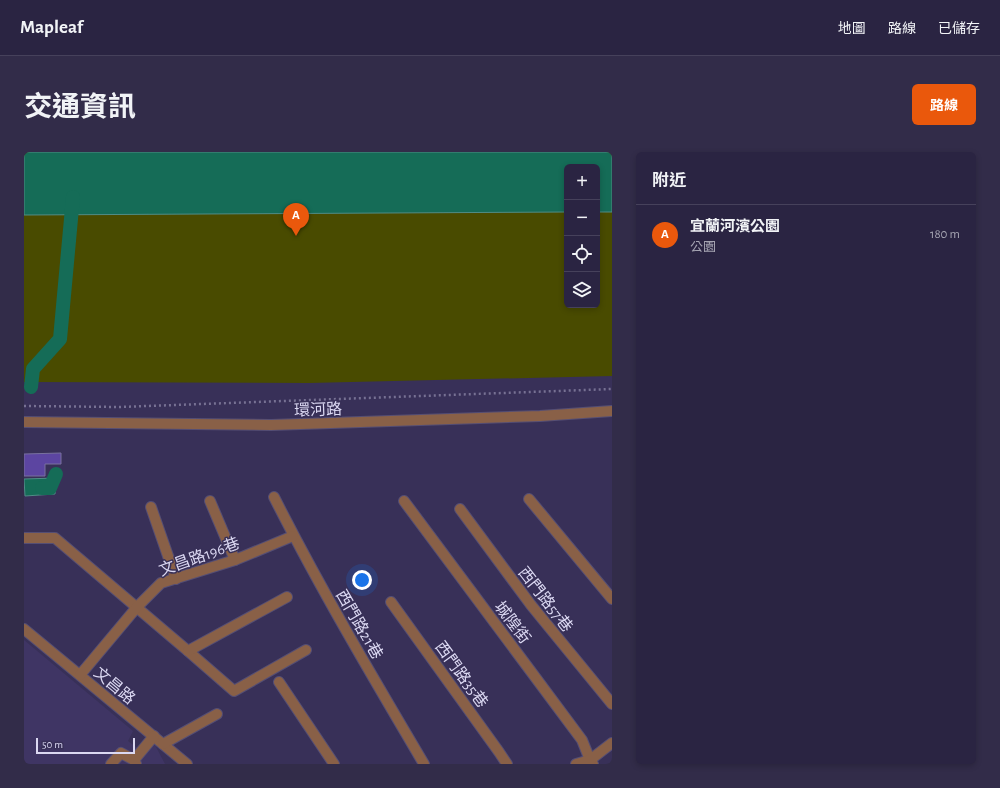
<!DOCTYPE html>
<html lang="zh-TW">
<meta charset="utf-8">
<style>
:root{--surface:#2a2442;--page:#322c49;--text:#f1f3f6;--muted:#a5a4b2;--line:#46415b;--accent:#ea580c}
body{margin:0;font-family:"Alegreya Sans","Noto Sans TC",sans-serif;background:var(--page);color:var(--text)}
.controls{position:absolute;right:12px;top:12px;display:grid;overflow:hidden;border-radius:6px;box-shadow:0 2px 6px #0003}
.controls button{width:36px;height:36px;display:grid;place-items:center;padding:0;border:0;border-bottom:1px solid var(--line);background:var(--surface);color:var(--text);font:20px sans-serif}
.scale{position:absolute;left:12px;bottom:10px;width:99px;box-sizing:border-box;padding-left:4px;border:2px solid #dbd8f2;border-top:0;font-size:11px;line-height:14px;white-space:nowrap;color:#dbd8f2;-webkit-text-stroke:3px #383058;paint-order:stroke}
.you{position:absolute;left:338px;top:428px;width:14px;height:14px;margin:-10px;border:3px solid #fff;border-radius:50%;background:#1a73e8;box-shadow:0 0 0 6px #1a73e833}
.badge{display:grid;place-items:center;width:26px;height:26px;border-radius:50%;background:var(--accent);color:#fff;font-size:13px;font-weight:700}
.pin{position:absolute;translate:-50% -33px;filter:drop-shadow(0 1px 2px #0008)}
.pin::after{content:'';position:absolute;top:21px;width:14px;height:12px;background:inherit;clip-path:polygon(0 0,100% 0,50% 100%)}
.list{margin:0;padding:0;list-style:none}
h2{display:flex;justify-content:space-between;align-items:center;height:52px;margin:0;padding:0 16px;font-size:17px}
h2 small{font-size:13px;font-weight:400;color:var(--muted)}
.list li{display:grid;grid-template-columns:26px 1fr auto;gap:12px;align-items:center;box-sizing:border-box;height:60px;padding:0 16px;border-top:1px solid var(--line)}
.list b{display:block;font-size:15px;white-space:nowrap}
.list p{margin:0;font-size:13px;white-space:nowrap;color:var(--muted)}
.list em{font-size:13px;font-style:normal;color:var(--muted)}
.icon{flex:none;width:22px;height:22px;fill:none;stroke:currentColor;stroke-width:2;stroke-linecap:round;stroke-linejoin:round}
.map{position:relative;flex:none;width:588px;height:612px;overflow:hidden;border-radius:6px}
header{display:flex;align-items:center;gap:24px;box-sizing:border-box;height:56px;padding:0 20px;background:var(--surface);border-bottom:1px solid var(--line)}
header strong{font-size:19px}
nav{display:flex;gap:22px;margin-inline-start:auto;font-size:14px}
.intro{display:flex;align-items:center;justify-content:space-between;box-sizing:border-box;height:96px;padding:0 24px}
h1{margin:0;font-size:28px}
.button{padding:10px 18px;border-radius:6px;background:var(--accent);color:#fff;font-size:14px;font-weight:700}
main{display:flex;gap:24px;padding:0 24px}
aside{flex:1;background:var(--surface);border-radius:6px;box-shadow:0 2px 6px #0003}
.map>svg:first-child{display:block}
</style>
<header>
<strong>Mapleaf</strong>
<nav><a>地圖</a><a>路線</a><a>已儲存</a></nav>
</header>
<div class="intro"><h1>交通資訊</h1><a class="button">路線</a></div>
<main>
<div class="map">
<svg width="588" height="612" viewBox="0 0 588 612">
<rect width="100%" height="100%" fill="#383058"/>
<!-- built -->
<polygon fill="#3f3564" points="0,488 109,579 104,589 112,595 131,593 141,612 0,612"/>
<!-- green -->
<path fill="#494b00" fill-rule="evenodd" d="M 0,0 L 588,0 L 588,224 L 285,231 L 0,230 ZM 543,15 L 573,15 L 573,153 L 543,153 Z"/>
<!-- water -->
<g fill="#156c57" stroke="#508c86">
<polygon points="0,0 588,0 588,60 573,60 573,15 543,15 543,60 0,63"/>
<polygon points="32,326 31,342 1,344 0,327"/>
</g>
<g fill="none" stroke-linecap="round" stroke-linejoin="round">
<!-- canal -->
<g stroke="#156c57" stroke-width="14">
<polyline points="7,235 9,217 36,187 49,45"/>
<polyline points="18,336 26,336 32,322"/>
</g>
</g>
<!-- building -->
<polygon fill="#5c45a1" stroke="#78719e" points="37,301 37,312 21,312 21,324 0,324 0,302"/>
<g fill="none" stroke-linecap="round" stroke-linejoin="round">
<!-- minor casing -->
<g stroke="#554e74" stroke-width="12">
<g id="minor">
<polyline points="0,270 247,273 516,264 588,259"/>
<path d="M 250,345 C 296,436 348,524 400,612"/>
<polyline points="505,347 588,447"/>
<polyline points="186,349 211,408"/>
<polyline points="380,349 558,588 566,608 569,612"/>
<polyline points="127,355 152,427"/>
<polyline points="436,357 507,453 588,552"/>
<polyline points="0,386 31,386 164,499 210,539 282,498"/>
<polyline points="367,450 475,600 483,612"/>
<polyline points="0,477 163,612"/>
<polyline points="164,499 263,445"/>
<polyline points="56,523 113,455 137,431 211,408 269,384"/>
<polyline points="255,530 310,612"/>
<polyline points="139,592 193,562"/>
<polyline points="87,612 97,601 110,608"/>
<polyline points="112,612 110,608 130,584"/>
<polyline points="552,612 566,608 588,591"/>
</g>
</g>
<!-- path -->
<polyline stroke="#777193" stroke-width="2.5" stroke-dasharray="2 3" stroke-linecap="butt" points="0,254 96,255 588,237"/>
<!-- minor -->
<use href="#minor" stroke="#896047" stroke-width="10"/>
</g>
<g text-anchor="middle" stroke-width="3" stroke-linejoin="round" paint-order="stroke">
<!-- street labels -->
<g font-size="16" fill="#dbd8f2" stroke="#383058">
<text transform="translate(294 257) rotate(-2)" y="6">環河路</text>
<text transform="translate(175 404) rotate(-20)" y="6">文昌路196巷</text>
<text transform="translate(522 447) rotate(52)" y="6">西門路57巷</text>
<text transform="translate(489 470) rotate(53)" y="6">城隍街</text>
<text transform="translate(336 472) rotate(60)" y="6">西門路21巷</text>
<text transform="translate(438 522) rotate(54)" y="6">西門路35巷</text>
<text transform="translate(91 533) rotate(40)" y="6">文昌路</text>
</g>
</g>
</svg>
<div class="controls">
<button>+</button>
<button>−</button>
<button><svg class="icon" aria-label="locate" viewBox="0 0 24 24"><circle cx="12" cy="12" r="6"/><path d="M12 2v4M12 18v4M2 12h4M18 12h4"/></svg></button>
<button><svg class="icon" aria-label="layers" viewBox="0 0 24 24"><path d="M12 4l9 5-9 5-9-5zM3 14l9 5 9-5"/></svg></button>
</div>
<div class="scale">50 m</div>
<div class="you"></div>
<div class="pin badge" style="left:272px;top:84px">A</div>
</div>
<aside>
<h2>附近<small></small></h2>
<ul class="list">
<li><span class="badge">A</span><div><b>宜蘭河濱公園</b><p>公園</p></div><em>180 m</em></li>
</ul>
</aside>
</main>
